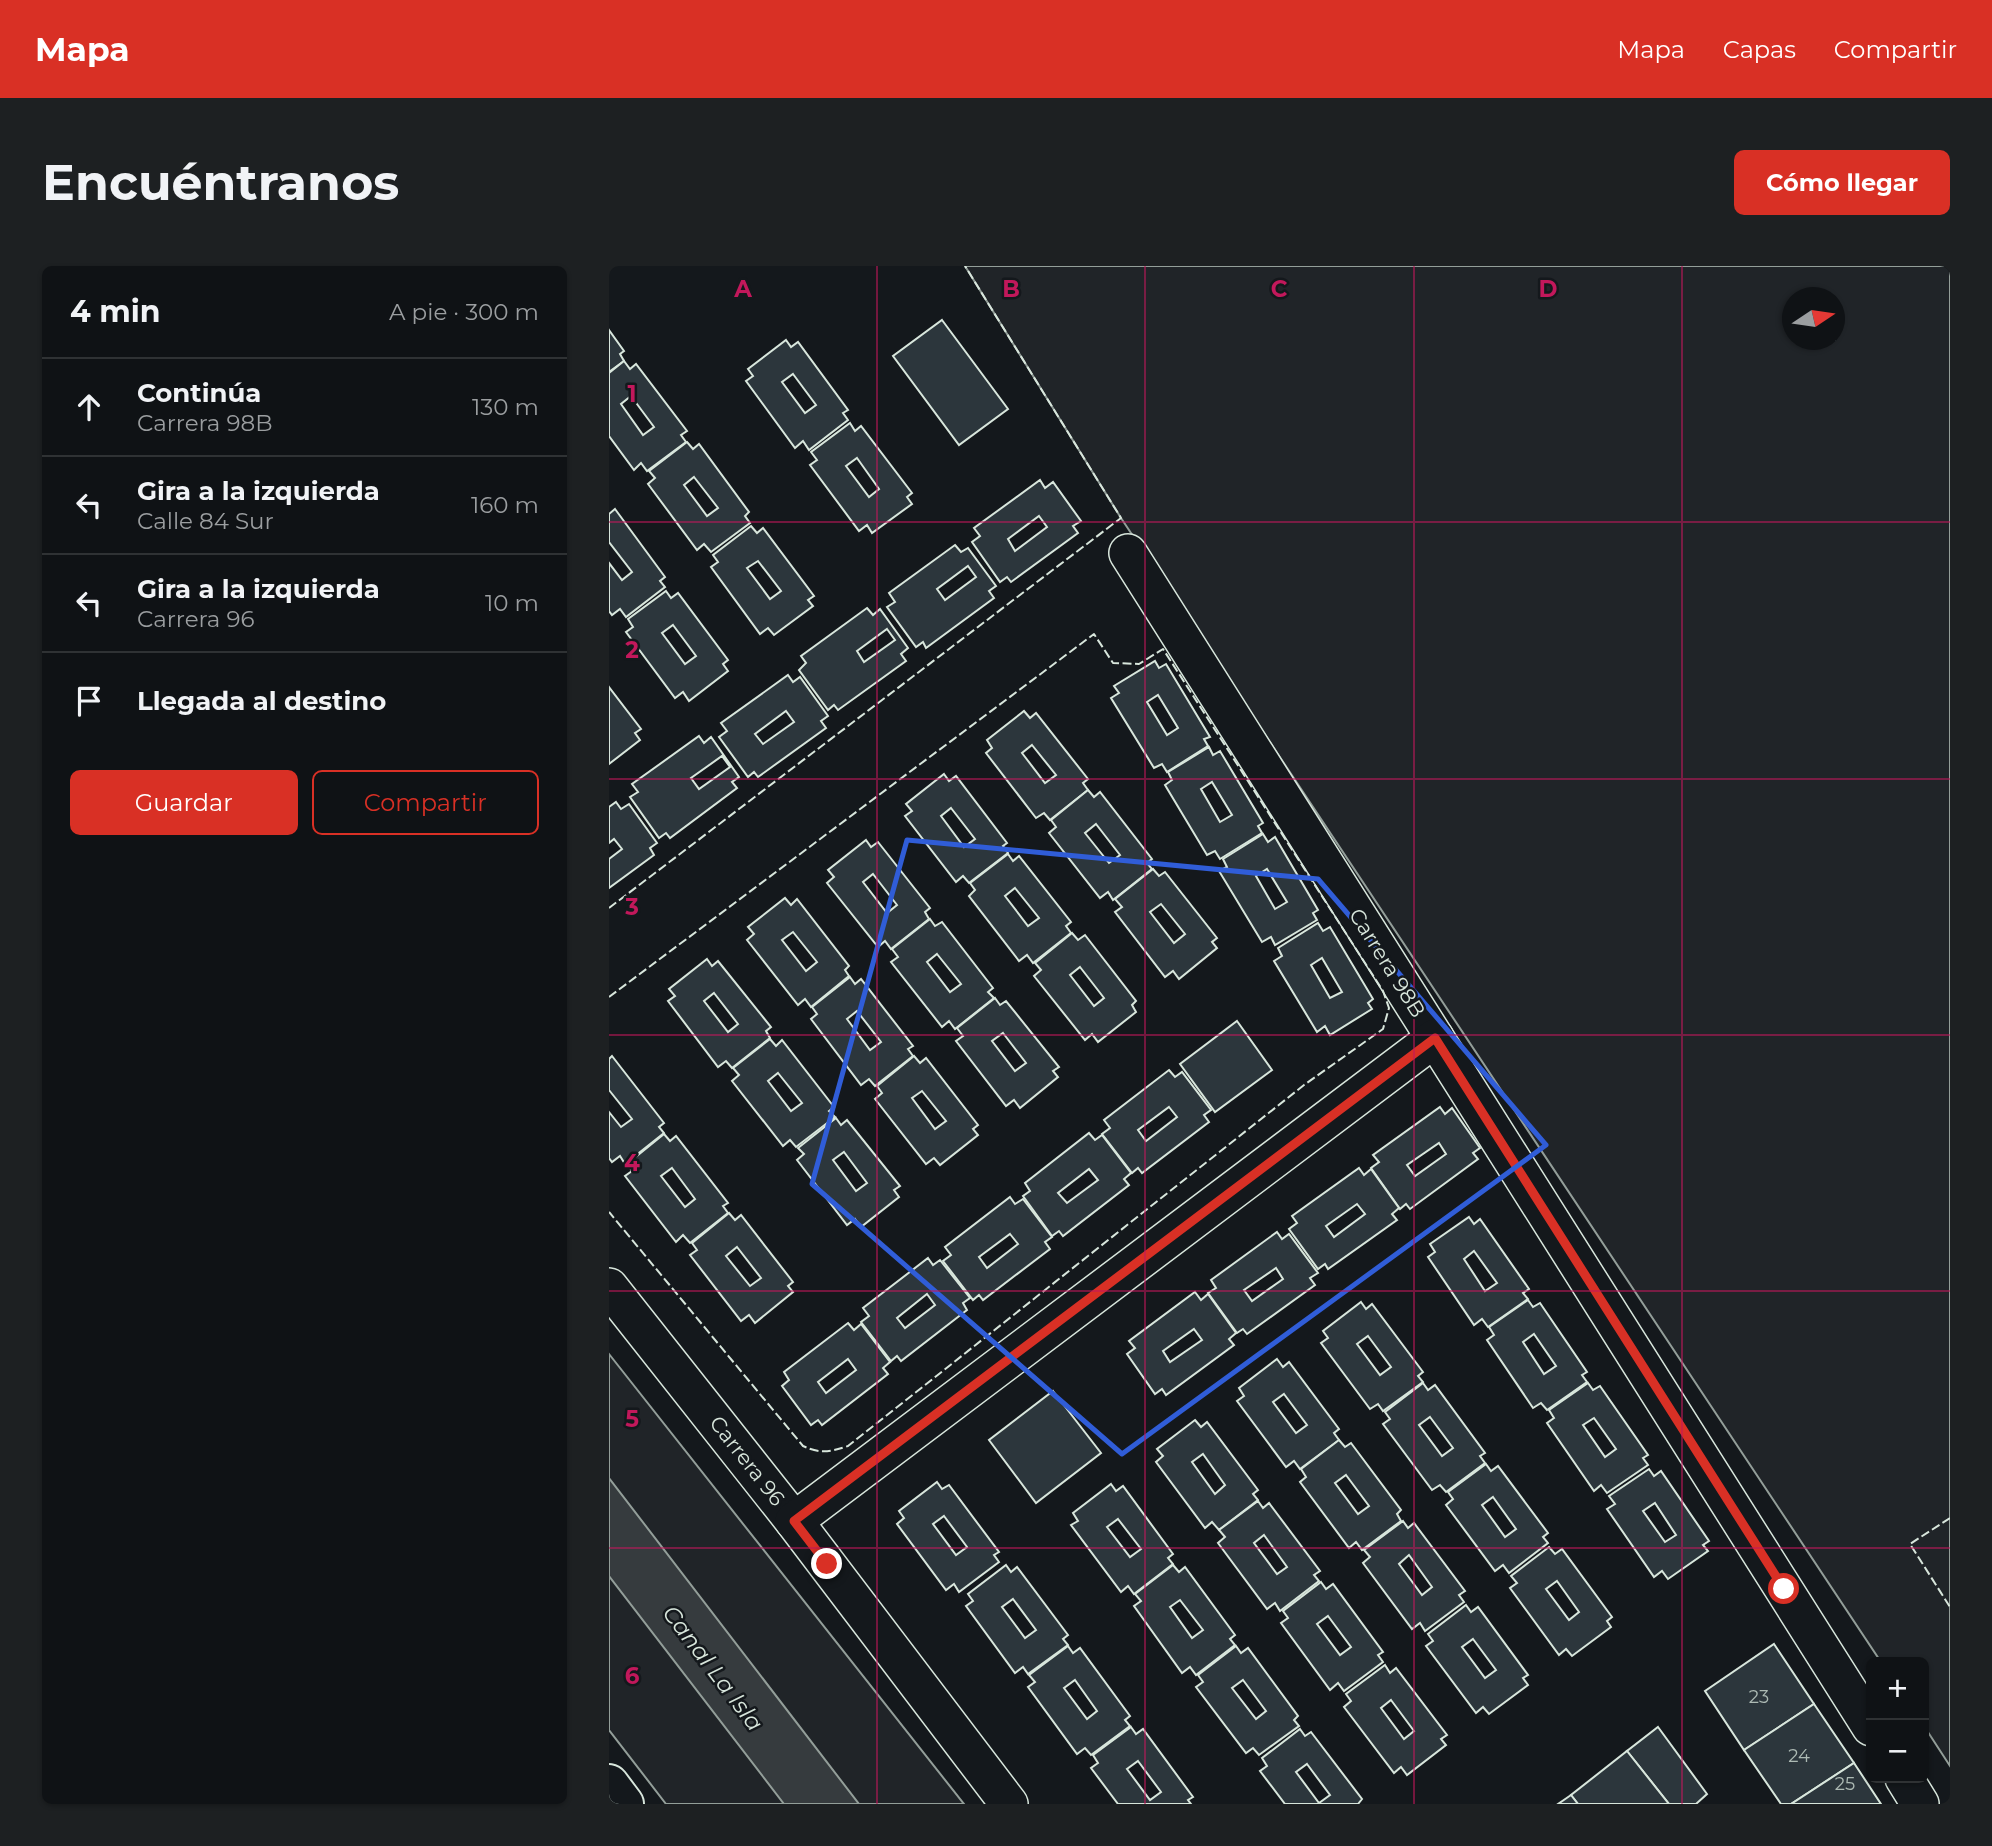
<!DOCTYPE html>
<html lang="es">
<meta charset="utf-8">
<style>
:root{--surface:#0f1215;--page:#1d2022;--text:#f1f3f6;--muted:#9b9ea0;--line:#2f3234;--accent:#d93025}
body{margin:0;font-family:Montserrat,sans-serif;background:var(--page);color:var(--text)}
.controls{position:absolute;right:21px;bottom:21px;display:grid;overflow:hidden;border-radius:10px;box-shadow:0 2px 5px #0004}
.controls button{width:63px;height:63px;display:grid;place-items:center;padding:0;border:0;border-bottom:2px solid var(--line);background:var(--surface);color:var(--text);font:35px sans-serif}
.compass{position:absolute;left:1173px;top:21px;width:63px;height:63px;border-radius:50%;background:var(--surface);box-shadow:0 2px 5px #0004;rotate:77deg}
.stop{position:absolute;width:21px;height:21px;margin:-16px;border:5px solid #d93025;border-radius:50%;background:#fff}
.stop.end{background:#d93025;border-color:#fff;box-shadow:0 2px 7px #0008}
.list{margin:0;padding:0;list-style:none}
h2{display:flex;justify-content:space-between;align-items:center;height:91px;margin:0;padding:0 28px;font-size:30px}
h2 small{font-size:23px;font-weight:400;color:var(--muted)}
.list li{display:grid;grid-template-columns:46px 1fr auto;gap:21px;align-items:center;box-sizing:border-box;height:98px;padding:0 28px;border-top:2px solid var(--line)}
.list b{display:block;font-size:26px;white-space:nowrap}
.list p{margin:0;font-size:23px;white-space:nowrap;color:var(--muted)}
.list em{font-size:23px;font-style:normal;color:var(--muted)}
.actions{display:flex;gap:14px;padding:21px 28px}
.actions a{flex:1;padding:16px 0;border:2px solid var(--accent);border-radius:10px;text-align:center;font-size:24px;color:var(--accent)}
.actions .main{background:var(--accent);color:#fff}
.icon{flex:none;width:38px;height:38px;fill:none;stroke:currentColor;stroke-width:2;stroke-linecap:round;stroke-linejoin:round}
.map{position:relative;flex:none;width:1341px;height:1538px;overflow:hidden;border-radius:10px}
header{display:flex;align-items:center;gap:42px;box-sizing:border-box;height:98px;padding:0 35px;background:var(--accent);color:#fff}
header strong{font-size:33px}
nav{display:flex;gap:38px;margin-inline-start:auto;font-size:24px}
.intro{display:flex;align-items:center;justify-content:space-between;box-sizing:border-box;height:168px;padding:0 42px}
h1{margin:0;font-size:49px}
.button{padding:18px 32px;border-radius:10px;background:var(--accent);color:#fff;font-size:24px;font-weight:700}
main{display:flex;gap:42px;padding:0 42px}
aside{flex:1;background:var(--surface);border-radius:10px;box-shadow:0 2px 5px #0004}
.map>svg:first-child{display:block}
</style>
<header>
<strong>Mapa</strong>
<nav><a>Mapa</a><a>Capas</a><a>Compartir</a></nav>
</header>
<div class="intro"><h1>Encuéntranos</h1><a class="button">Cómo llegar</a></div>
<main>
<aside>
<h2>4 min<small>A pie · 300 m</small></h2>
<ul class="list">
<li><svg class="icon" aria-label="ahead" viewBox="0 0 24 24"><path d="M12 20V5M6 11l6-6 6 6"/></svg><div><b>Continúa</b><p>Carrera 98B</p></div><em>130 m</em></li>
<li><svg class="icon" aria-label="left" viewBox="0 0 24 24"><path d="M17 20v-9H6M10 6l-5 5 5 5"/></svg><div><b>Gira a la izquierda</b><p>Calle 84 Sur</p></div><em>160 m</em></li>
<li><svg class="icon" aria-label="left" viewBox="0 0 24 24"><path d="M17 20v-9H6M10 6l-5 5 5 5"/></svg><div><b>Gira a la izquierda</b><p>Carrera 96</p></div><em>10 m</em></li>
<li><svg class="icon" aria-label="arrive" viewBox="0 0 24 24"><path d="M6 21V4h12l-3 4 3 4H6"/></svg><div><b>Llegada al destino</b></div></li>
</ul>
<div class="actions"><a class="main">Guardar</a><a>Compartir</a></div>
</aside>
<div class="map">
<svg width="1341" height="1538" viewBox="0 0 1341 1538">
<rect width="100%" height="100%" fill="#14181c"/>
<!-- green -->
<g fill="#202428" stroke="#939e99" stroke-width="2" fill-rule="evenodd">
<path d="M 356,0 L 1341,0 L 1341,1500 L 1315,1460 L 1315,1396 L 1272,1396 L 512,252 ZM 1184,32 L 1226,32 L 1226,74 L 1184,74 Z"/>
<polygon points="0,1088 355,1538 57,1538 0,1464"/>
</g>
<!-- water -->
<polygon fill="#363b3e" stroke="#939e99" stroke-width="2" points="0,1212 250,1538 175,1538 0,1310"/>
<!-- building -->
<g fill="#2c363c" stroke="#d8e6dc" stroke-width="2" fill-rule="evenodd">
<polygon points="333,54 399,143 350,179 284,90"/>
<polygon points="0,64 15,85 11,88 15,95 0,106"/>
<path d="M 177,74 L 182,81 L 189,76 L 239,144 L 234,147 L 239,154 L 200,184 L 194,175 L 186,182 L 137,115 L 144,110 L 139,103 ZM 184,108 L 207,139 L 196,147 L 173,116 Z"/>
<path d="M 15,95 L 21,103 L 27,98 L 78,165 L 72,169 L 77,176 L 38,205 L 32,197 L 25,204 L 0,170 L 0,107 ZM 22,130 L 45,161 L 34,169 L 12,138 Z"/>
<path d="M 241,157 L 246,165 L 252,160 L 303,227 L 298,231 L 303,238 L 263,267 L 258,259 L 250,265 L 201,199 L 208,194 L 202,186 ZM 248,192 L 270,223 L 260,231 L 237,200 Z"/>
<path d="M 78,176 L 84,183 L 90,178 L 140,246 L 136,250 L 141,257 L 102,286 L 95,278 L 88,284 L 39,218 L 46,212 L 40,205 ZM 85,211 L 109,242 L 98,250 L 75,219 Z"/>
<path d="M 431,214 L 436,222 L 444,216 L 472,255 L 464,260 L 469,267 L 402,316 L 398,311 L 391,316 L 363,276 L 371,270 L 365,262 ZM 430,250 L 438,261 L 406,285 L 399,273 Z"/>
<polygon points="6,243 56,311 51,315 56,321 17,351 11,343 3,349 0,345 0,297 13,314 23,306 0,276 0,248"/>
<path d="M 142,260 L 148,267 L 154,262 L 205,330 L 199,334 L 204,340 L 165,369 L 159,362 L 151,368 L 102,301 L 109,296 L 104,289 ZM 149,295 L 172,325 L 161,333 L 138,302 Z"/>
<path d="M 346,279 L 352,286 L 359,282 L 387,320 L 380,325 L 385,332 L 317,382 L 314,376 L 307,381 L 278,341 L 286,336 L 280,327 ZM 359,300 L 367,311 L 336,334 L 328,323 Z"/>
<path d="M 57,325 L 62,332 L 69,327 L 119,394 L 114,398 L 119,405 L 80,435 L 74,426 L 66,432 L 17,366 L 24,361 L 19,353 ZM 64,359 L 87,390 L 76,398 L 53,367 Z"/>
<path d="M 258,342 L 264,349 L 271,343 L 299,382 L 292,388 L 297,395 L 229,444 L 225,439 L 219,444 L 190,404 L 197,397 L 192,390 ZM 278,363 L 286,374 L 255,396 L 248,385 Z"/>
<path d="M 546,395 L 550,402 L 557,398 L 601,471 L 595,473 L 599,480 L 558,506 L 553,498 L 545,502 L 502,432 L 510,427 L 505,420 ZM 549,429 L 569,462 L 558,469 L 538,436 Z"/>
<path d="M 179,409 L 184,416 L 191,411 L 219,450 L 212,455 L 217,462 L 149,511 L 145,506 L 139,511 L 110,471 L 118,465 L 112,457 ZM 177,445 L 185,456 L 154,478 L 146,468 Z"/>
<polygon points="0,421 32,463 26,467 31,474 0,498"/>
<path d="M 415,445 L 421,452 L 427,447 L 479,513 L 474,517 L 479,524 L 441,554 L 435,547 L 427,552 L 377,487 L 383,482 L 378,474 ZM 423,479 L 447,509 L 436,517 L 413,487 Z"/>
<path d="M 90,470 L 95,477 L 102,471 L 130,511 L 123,516 L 128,522 L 61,572 L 57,567 L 50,572 L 21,531 L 29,526 L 23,518 ZM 113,490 L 121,501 L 90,523 L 82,512 Z"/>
<path d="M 600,481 L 604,489 L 611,485 L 654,557 L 649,560 L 653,567 L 611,593 L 606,585 L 598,589 L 556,519 L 563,514 L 559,506 ZM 603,516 L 623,549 L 611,556 L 592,523 Z"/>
<path d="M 335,508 L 340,515 L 347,510 L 398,577 L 394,580 L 399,587 L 360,617 L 354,610 L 347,616 L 296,550 L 303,545 L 297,538 ZM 342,542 L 366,573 L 355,581 L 332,550 Z"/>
<path d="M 479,524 L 485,531 L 491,526 L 543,593 L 538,597 L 543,603 L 504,634 L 499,626 L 491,632 L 440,567 L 447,561 L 442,554 ZM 487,558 L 511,589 L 500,597 L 476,567 Z"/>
<polygon points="7,536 12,543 20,538 48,577 41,582 45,589 0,622 0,593 13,583 5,573 0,577 0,541"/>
<path d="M 654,568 L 659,576 L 666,571 L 709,644 L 704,647 L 708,654 L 666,679 L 662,671 L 653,676 L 610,605 L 618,601 L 614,593 ZM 658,603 L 678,636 L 666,643 L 647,610 Z"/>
<path d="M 257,574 L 262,581 L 269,576 L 321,642 L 316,646 L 320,653 L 282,683 L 276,675 L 269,681 L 218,617 L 225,611 L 219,604 ZM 264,608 L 288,639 L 278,647 L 254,616 Z"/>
<path d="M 399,588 L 404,595 L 410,590 L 462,656 L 457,660 L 462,667 L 424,697 L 418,689 L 410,695 L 360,630 L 366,624 L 361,617 ZM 406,622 L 430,652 L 419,660 L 396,630 Z"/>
<path d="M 544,603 L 550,610 L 556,606 L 608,672 L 603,676 L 608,682 L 570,713 L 564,705 L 556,711 L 506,646 L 513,641 L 506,633 ZM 552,638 L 576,668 L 565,677 L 541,646 Z"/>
<path d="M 176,632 L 182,639 L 188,633 L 240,700 L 236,704 L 240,710 L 202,741 L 196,733 L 189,739 L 138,674 L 145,668 L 139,661 ZM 184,666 L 208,696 L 197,705 L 173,674 Z"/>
<path d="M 321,653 L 326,660 L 333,656 L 384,722 L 379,726 L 385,732 L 346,763 L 340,755 L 333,761 L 282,696 L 289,691 L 283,683 ZM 328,688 L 352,718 L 341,726 L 318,696 Z"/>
<path d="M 709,657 L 714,665 L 721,661 L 764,733 L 759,737 L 763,743 L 721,769 L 716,760 L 708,766 L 665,695 L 673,690 L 669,682 ZM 713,692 L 733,726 L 721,732 L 702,699 Z"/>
<path d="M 463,667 L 469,674 L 476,669 L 527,735 L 523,739 L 527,746 L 489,776 L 483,768 L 476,774 L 425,710 L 432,704 L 426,697 ZM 471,701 L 495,732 L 485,740 L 461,709 Z"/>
<path d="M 98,693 L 103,700 L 109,695 L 162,761 L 157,765 L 161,772 L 123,802 L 117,795 L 109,801 L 59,735 L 66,730 L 60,723 ZM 105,727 L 129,758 L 119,766 L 95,735 Z"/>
<path d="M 241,711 L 246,718 L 252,713 L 304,780 L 299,783 L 304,790 L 266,820 L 260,813 L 252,819 L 202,753 L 208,748 L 203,741 ZM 248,745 L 272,776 L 261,784 L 238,753 Z"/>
<path d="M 386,732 L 391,739 L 397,735 L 450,801 L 444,805 L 449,811 L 411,842 L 405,834 L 397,840 L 347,775 L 354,770 L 348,762 ZM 394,767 L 417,797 L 406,805 L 383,775 Z"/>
<polygon points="628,755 663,804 606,846 571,798"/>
<path d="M 161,773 L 167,780 L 173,774 L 225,841 L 220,845 L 226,851 L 187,881 L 181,874 L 174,880 L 123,815 L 130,809 L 124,802 ZM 169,807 L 193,837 L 182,845 L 159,815 Z"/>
<polygon points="3,790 55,857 50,861 55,867 16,898 11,890 3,896 0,892 0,846 12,861 23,853 0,824 0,793"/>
<path d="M 305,790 L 311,797 L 317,792 L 369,859 L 364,863 L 369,869 L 331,899 L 325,892 L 317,898 L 266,833 L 273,827 L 268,820 ZM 313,825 L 337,855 L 326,863 L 303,832 Z"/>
<path d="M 560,804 L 566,811 L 573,806 L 602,844 L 595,849 L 600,856 L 533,907 L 529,902 L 523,907 L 493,868 L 501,862 L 495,854 ZM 560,841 L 568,851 L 537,875 L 529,864 Z"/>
<path d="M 831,841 L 836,848 L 843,842 L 871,882 L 864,887 L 869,893 L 801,943 L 797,938 L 791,943 L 762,902 L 770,896 L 764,889 ZM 830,877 L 837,888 L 806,910 L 798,899 Z"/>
<path d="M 227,852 L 232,859 L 238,854 L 291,920 L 285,924 L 290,931 L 252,961 L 246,953 L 238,959 L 188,894 L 195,888 L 189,882 ZM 235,886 L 258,917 L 247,925 L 224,894 Z"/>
<path d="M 480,867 L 486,874 L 493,869 L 522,907 L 515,913 L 520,919 L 454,970 L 450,965 L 443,970 L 414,930 L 421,925 L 416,917 ZM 480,903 L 489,914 L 458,937 L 449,927 Z"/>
<path d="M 55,868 L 61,875 L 67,870 L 119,937 L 114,940 L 119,947 L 81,977 L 74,969 L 67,976 L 16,910 L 23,905 L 18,898 ZM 63,902 L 86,933 L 76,941 L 52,910 Z"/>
<path d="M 750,902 L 755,909 L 762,903 L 790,942 L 783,948 L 788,954 L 719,1003 L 716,998 L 709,1003 L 680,963 L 688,957 L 683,950 ZM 748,938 L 756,948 L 725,971 L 717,960 Z"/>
<path d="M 401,931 L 406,938 L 414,933 L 443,971 L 436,976 L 441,983 L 374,1034 L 370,1029 L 364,1034 L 334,995 L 342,989 L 336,981 ZM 401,968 L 409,978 L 378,1002 L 370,991 Z"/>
<path d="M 120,947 L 126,954 L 132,949 L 184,1016 L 179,1020 L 184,1026 L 146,1057 L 140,1049 L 132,1055 L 81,989 L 88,984 L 83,977 ZM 128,981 L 152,1012 L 141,1020 L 117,990 Z"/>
<path d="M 860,951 L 865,958 L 871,953 L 920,1023 L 914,1027 L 919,1033 L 879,1061 L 873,1053 L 865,1059 L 819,991 L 826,986 L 821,978 ZM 865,985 L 888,1017 L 876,1025 L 855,993 Z"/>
<path d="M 668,966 L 673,973 L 680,968 L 709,1007 L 701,1012 L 706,1019 L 638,1068 L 634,1063 L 628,1067 L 599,1027 L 607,1022 L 602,1014 ZM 667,1002 L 674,1013 L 643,1035 L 635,1024 Z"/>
<path d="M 319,992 L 324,999 L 331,994 L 361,1032 L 354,1037 L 358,1044 L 292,1095 L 288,1090 L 282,1095 L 252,1056 L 260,1050 L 254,1042 ZM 318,1028 L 326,1039 L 296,1062 L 288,1052 Z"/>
<path d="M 586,1026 L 592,1034 L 599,1028 L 627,1067 L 620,1073 L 625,1079 L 557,1129 L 553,1123 L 546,1128 L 518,1088 L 526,1082 L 520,1075 ZM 585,1063 L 593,1074 L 561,1096 L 554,1085 Z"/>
<path d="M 919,1034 L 924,1041 L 931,1037 L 978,1106 L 973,1109 L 978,1116 L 938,1144 L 932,1137 L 924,1142 L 878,1074 L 885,1069 L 880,1061 ZM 925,1068 L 947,1100 L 935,1108 L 914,1076 Z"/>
<path d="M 752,1036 L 757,1043 L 763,1038 L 814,1106 L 809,1110 L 814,1116 L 774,1145 L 769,1138 L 761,1143 L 712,1077 L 719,1072 L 714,1065 ZM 759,1070 L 782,1101 L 771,1109 L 748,1078 Z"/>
<path d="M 239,1057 L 245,1064 L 252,1058 L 281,1096 L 274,1102 L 279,1108 L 213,1159 L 209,1154 L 202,1159 L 173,1120 L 180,1114 L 175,1106 ZM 239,1093 L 247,1104 L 217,1127 L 209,1116 Z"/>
<path d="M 668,1093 L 674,1101 L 680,1096 L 730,1163 L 725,1167 L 730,1174 L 691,1203 L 685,1195 L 677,1201 L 628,1135 L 635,1130 L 630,1122 ZM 675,1128 L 698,1159 L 687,1167 L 664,1136 Z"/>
<path d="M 814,1117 L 819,1124 L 826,1119 L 876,1187 L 871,1190 L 876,1197 L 837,1226 L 831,1219 L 823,1224 L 774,1158 L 781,1153 L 776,1146 ZM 821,1151 L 844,1182 L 833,1190 L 810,1159 Z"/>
<path d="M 979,1117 L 984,1124 L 991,1120 L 1039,1189 L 1034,1192 L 1039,1199 L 998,1227 L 992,1219 L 985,1225 L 938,1157 L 945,1152 L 940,1144 ZM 985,1152 L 1007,1183 L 996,1191 L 974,1159 Z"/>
<polygon points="444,1125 492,1187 427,1237 380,1174"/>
<path d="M 586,1154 L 592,1161 L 598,1156 L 649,1224 L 644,1228 L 649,1234 L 610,1264 L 603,1256 L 596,1262 L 547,1196 L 554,1190 L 548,1183 ZM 594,1188 L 616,1219 L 606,1228 L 583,1196 Z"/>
<path d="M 730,1174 L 736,1181 L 742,1177 L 792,1244 L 788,1248 L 792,1255 L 753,1284 L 747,1276 L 740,1282 L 691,1216 L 697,1211 L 692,1203 ZM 737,1209 L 760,1240 L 749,1248 L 726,1217 Z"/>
<path d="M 877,1198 L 882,1205 L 889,1200 L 939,1267 L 934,1271 L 939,1277 L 900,1307 L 894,1299 L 886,1305 L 837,1239 L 844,1233 L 839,1226 ZM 884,1231 L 907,1263 L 896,1271 L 873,1239 Z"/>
<path d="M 1040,1203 L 1045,1210 L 1052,1205 L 1100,1275 L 1094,1279 L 1099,1285 L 1059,1313 L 1053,1305 L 1045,1311 L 998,1243 L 1006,1238 L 1000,1230 ZM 1046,1237 L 1067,1269 L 1056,1276 L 1034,1245 Z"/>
<path d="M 328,1216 L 333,1223 L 340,1219 L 390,1286 L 385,1289 L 390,1296 L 350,1326 L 345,1318 L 337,1324 L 288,1258 L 295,1252 L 290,1245 ZM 335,1250 L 358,1281 L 347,1289 L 324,1258 Z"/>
<path d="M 502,1218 L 507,1225 L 514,1220 L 564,1288 L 559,1292 L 564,1298 L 525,1328 L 519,1320 L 512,1326 L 462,1259 L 469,1255 L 464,1247 ZM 509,1253 L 532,1283 L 521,1291 L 498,1261 Z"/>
<path d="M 649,1235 L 654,1242 L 660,1237 L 711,1305 L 705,1309 L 710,1315 L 671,1345 L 666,1337 L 658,1343 L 609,1277 L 616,1271 L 610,1264 ZM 655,1269 L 678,1301 L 668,1308 L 645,1277 Z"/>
<path d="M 794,1255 L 799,1262 L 805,1257 L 856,1325 L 850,1329 L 855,1336 L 816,1365 L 811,1357 L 803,1363 L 754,1297 L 761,1291 L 755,1284 ZM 800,1289 L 823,1321 L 813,1329 L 790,1298 Z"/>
<path d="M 940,1281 L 946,1288 L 953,1283 L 1003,1351 L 998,1355 L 1002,1361 L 963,1390 L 957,1383 L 950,1389 L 901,1322 L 908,1317 L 902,1310 ZM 948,1315 L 970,1346 L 960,1354 L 937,1323 Z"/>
<path d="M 397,1299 L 402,1306 L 408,1301 L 459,1369 L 454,1373 L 459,1379 L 419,1408 L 414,1401 L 406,1407 L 357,1340 L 364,1335 L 359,1328 ZM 404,1333 L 427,1364 L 416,1372 L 393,1341 Z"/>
<path d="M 564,1299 L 570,1306 L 576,1301 L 626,1369 L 621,1373 L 626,1379 L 587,1409 L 581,1401 L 573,1407 L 525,1340 L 532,1335 L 526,1328 ZM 571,1334 L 594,1364 L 583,1372 L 561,1341 Z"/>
<path d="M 712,1316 L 717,1323 L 724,1318 L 774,1386 L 769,1389 L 774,1396 L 735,1425 L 729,1417 L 721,1424 L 672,1357 L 679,1352 L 674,1345 ZM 719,1350 L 742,1381 L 731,1389 L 708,1358 Z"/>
<path d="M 857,1339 L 862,1346 L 869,1341 L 919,1409 L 914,1412 L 919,1419 L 880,1448 L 874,1441 L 867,1447 L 817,1380 L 824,1375 L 819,1368 ZM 864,1373 L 887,1404 L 876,1412 L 853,1381 Z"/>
<polygon points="1165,1378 1205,1438 1135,1484 1096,1425"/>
<path d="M 459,1380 L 464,1387 L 471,1382 L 521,1450 L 516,1454 L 521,1460 L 482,1489 L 476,1482 L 468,1488 L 419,1421 L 426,1416 L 420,1409 ZM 466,1414 L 488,1445 L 478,1453 L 455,1422 Z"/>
<path d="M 627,1380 L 632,1387 L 639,1382 L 689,1450 L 685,1454 L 690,1460 L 650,1489 L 644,1482 L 637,1487 L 587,1421 L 594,1416 L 589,1409 ZM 634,1414 L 657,1445 L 647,1453 L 623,1422 Z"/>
<path d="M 776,1399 L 781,1407 L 787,1402 L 838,1469 L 832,1473 L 837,1479 L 798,1509 L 792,1501 L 785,1507 L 735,1441 L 742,1435 L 737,1428 ZM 782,1434 L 805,1465 L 795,1473 L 772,1442 Z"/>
<polygon points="1205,1438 1245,1497 1182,1538 1172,1538 1135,1484"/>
<path d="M 522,1461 L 527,1468 L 534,1463 L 584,1531 L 579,1534 L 582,1538 L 509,1538 L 482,1502 L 489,1497 L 484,1489 ZM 529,1495 L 552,1526 L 541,1534 L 518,1503 Z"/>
<polygon points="1049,1461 1098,1528 1087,1538 1060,1538 1018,1485"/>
<path d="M 691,1463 L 696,1470 L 702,1466 L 753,1533 L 749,1538 L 676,1538 L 651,1505 L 658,1500 L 653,1492 ZM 698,1498 L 721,1529 L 710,1537 L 687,1506 Z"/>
<polygon points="1018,1485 1060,1538 969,1538 962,1529"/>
<polygon points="1245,1497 1272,1538 1182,1538"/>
<polygon points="962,1529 969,1538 949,1538"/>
</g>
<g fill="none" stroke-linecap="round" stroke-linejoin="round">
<!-- minor casing -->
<g stroke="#d8e6dc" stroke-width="40">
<g id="minor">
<polyline points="519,287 1262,1461"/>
<polyline points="0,1021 185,1255 400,1538"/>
<polyline points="185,1255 826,772"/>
<polyline points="1295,1512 1311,1538"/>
</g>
</g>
<!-- major casing -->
<g stroke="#d8e6dc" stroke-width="42">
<polyline id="major" points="0,1518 15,1538"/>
</g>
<!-- minor -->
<use href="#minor" stroke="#14181c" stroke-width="37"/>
<!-- major -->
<use href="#major" stroke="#14181c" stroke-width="38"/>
<!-- fence -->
<g stroke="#d8e6dc" stroke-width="2" stroke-dasharray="9 3.5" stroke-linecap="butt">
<polyline points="0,642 512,252 356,0"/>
<path d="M 0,731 L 485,368 L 504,397 L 530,398 L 554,383 L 774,725 L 780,742 L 774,763 L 695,819 L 239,1180 C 221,1186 211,1188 194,1180 L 0,946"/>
<polyline points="1341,1252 1301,1278 1341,1341"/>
</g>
</g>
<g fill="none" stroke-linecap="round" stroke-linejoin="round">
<!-- route -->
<polyline stroke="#d93025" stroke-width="9" points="218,1298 185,1255 826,772 1175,1323"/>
</g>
<!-- marked area -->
<path fill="none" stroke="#305dd8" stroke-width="5" stroke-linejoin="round" d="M 298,574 L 709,613 L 937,879 L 513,1188 L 203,918 Z"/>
<!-- grid -->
<path fill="none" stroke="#c2185b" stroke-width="2" stroke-opacity="0.55" d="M 268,0 L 268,1538M 536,0 L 536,1538M 805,0 L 805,1538M 1073,0 L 1073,1538M 0,256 L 1341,256M 0,513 L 1341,513M 0,769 L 1341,769M 0,1025 L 1341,1025M 0,1282 L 1341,1282"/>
<g text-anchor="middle" stroke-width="5" stroke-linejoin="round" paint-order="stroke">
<!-- number labels -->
<g font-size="18" fill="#adbab4">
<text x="1150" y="1437">23</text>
<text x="1190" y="1496">24</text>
<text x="1236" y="1524">25</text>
</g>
<!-- street labels -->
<g font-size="21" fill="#d8e6dc" stroke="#14181c">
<text transform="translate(778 697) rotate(58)" y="7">Carrera 98B</text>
<text transform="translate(138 1195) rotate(52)" y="7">Carrera 96</text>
</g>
<!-- water labels -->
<g font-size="23" font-style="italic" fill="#d8e6dc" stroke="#14181c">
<text transform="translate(104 1402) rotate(53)" y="8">Canal La Isla</text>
</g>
</g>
<g font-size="23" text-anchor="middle" font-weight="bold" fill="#c2185b" stroke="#14181c" stroke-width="5" stroke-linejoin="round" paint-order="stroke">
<text x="134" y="31">A</text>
<text x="402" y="31">B</text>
<text x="670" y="31">C</text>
<text x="939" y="31">D</text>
<text x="23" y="136">1</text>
<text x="23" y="392">2</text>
<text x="23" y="649">3</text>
<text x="23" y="905">4</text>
<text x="23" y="1161">5</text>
<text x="23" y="1418">6</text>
</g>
</svg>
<div class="controls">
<button>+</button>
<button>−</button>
</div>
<svg class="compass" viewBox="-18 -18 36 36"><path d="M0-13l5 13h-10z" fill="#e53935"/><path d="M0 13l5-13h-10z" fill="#9b9ea0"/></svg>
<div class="stop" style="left:1175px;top:1323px"></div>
<div class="stop end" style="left:218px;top:1298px"></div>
</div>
</main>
